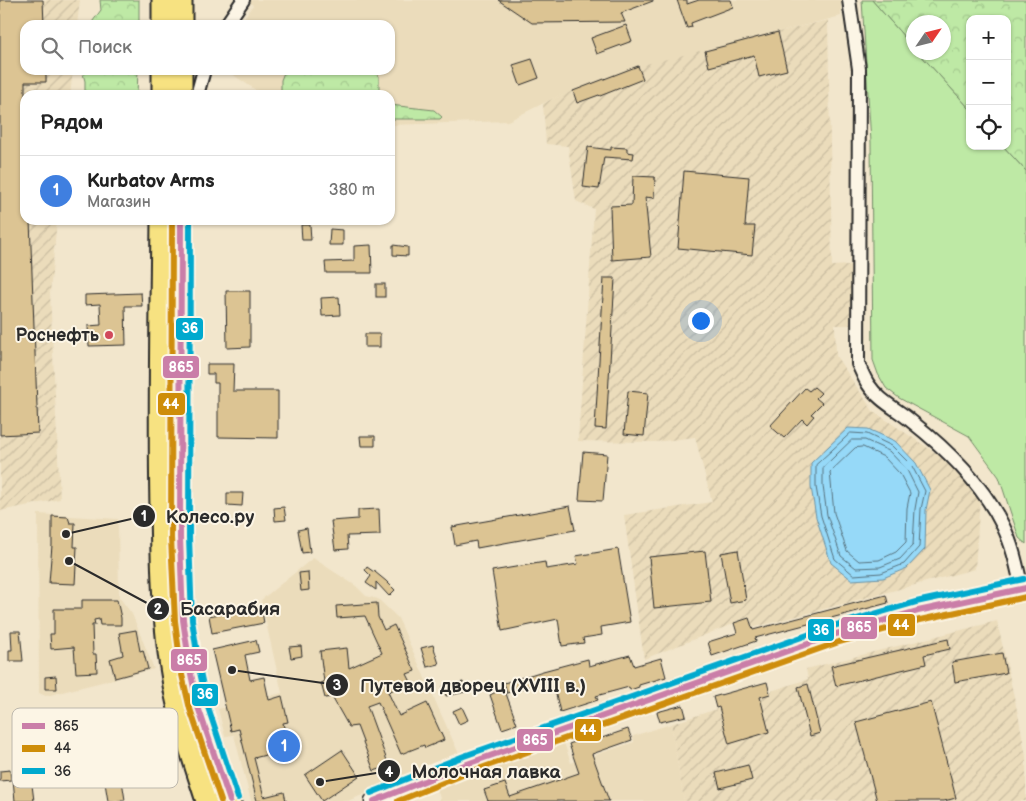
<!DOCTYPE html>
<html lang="ru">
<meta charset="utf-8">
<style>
:root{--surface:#fff;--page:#f6f6f6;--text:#222;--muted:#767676;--line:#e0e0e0;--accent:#0f766e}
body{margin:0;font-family:"Balsamiq Sans",sans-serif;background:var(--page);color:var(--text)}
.controls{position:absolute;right:15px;top:15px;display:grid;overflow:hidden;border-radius:10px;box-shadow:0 1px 4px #0004}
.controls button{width:45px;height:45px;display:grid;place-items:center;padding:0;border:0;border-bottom:1px solid var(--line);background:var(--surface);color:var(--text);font:25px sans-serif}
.compass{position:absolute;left:906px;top:15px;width:45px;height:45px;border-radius:50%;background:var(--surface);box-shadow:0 1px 4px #0004;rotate:55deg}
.you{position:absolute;left:700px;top:320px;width:18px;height:18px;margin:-12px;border:4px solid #fff;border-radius:50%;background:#1a73e8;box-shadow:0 0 0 8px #1a73e833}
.badge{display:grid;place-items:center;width:32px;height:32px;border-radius:50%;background:var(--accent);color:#fff;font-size:16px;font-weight:700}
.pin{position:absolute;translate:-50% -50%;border:2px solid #fff;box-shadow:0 1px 5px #0006}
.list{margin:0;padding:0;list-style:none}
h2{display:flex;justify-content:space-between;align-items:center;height:65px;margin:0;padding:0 20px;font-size:21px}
h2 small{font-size:16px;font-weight:400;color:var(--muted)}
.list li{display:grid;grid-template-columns:32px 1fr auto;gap:15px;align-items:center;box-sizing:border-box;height:70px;padding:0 20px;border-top:1px solid var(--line)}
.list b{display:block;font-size:19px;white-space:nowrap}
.list p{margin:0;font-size:16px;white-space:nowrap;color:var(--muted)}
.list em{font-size:16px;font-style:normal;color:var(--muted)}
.icon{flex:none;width:28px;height:28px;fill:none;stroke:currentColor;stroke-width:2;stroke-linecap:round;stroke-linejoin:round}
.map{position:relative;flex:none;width:1026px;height:801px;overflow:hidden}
.search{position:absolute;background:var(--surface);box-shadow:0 1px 4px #0004;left:20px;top:20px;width:375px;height:55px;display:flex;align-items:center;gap:12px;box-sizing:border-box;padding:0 18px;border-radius:15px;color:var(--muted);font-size:19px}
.panel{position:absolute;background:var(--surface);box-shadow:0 1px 4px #0004;left:20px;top:90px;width:375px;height:135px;border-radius:15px}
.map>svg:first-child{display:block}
</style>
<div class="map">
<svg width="1026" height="801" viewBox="0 0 1026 801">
<defs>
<pattern id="industrial-furrows" width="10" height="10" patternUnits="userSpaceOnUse" patternTransform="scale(1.25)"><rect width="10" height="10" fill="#ebdcbb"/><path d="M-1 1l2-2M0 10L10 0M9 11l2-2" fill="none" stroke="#cabda1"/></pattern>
<pattern id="forest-crowns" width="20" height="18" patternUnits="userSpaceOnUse" patternTransform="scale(1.25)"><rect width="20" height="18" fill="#bee9a5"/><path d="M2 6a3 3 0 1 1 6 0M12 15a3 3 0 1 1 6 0" fill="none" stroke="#a3c88e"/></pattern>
</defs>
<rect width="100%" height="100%" fill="#f2e6cc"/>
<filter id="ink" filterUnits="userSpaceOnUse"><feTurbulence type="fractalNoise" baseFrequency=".02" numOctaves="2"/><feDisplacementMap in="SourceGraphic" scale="10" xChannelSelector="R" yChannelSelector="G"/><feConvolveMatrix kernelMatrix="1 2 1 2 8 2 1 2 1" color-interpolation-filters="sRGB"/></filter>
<g filter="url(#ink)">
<!-- built -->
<g fill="#ebdcbb">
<polygon points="246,0 841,0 841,16 705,51 594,84 552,99 508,121 390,125 390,95 263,95 226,70 390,70 390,25 239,25 253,5"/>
<polygon points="38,514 118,519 119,597 132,614 154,669 46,696 39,693"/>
<polygon points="313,558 356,586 366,596 378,599 398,618 459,754 348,801 251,801 234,735 225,736 218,709 282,693 261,600"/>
<polygon points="671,724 684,801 438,801 440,798 436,787 563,740 571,763 634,742 633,736"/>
</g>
<!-- industrial -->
<g fill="url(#industrial-furrows)">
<polygon points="0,0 80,0 77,25 25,25 25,70 73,70 70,95 25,95 25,220 57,220 50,293 60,499 0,511"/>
<polygon points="828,20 832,266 851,265 852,325 835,325 836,356 873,411 940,456 980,498 975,569 752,628 748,618 644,659 624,515 712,502 695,437 655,442 578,441 594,209 576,201 568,146 546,144 543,104 552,99 638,66"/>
<polygon points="997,621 1019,719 1026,757 1026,801 684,801 671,724 808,679 806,669"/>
</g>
<!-- green -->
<polygon fill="#bee9a5" stroke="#748a68" points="862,0 872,0 913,47 914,52 919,53 970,109 970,146 1003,146 1026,171 1026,544 1019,538 999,477 969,436 899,398 886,388 878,374 873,360 871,142"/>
<!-- forest -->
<g fill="url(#forest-crowns)" stroke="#748a68">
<polygon points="100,0 139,0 139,25 90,25 101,10"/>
<polygon points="872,0 1026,0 1026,171 1003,146 1007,146 1007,19 970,19 970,109 919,53 944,52 944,22 914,22 913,47"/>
<polygon points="82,70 138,70 137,95 87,95 85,92 85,81"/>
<polygon points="285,70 369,70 379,76 379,91 381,95 281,95 281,80"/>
<polygon points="390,105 434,110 442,117 440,119 390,119"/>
</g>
<!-- water -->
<polygon fill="#96d9f8" stroke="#6b93a6" points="848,428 868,429 895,441 916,463 930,490 926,510 925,549 907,568 883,578 852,580 831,563 816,517 811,487 811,463"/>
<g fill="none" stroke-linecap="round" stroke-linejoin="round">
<!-- shore -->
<g stroke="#56717d" stroke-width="1">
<polygon points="851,433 867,434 892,446 912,466 925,491 921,509 919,547 904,564 881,573 854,575 835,559 821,516 816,487 816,465"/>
<polygon points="852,440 865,440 889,451 907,470 918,492 915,509 913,545 900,559 880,567 856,568 841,556 827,515 823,486 823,468"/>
<polygon points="863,447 884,457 900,474 910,493 907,508 906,542 896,552 879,560 859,561 847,551 834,513 830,472 855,448"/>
</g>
</g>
<!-- building -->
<g fill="#dcc493" stroke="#2b2b2b">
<polygon points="0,0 43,0 44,25 25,25 25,70 46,70 46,82 25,82 25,220 30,220 38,433 0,435"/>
<polygon points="498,0 653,0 653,1 621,13 625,22 532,23"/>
<polygon points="677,0 687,0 687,4 699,0 731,0 733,7 691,23 692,27 687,28"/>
<polygon points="626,25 632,41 597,54 591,38"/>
<polygon points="778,32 787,70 759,77 754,55 709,67 705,51"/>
<polygon points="532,59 539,78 520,85 513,65"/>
<polygon points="638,66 643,79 600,96 599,95 577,103 573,91"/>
<polygon points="588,147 611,150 611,147 627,148 627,152 634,153 633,159 604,157 599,189 583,187"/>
<polygon points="684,171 749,177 745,226 755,226 752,255 678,248"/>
<polygon points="633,176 655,177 654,198 645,197 651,257 612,260 610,206 632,205"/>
<polygon points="301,225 310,225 311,240 302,240"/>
<polygon points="330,229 343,230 343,245 329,245"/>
<polygon points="371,245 372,273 326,273 325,262 354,261 354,246"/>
<polygon points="393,245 408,247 408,256 393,255"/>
<polygon points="604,278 615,278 606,429 595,428"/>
<rect x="376" y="284" width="9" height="13"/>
<polygon points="226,291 250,291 250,347 227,348"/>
<polygon points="141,293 142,306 125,306 126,345 89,346 88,326 101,325 100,304 85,305 85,295"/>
<polygon points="339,297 340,315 322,316 321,298"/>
<rect x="365" y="334" width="15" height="13"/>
<polygon points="207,364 234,364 233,391 278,391 278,438 218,437 218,383 214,383 214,374 207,374"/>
<polygon points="814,387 821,393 816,398 822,403 811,414 814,416 807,424 802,419 784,438 770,426 805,388 809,391"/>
<polygon points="628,391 648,393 644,436 624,434"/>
<polygon points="360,436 375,436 375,446 361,446"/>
<polygon points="583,452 607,454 603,501 579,500"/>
<polygon points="227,493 243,493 242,506 227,505"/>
<polygon points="570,506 575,530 477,548 476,541 455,545 452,527"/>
<polygon points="284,507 286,520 275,521 274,508"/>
<polygon points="379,509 380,535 347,536 348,549 335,550 331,521 358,519 358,510"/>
<polygon points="52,516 68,517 70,523 75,523 74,547 77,547 75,584 49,583 52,545"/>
<polygon points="307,528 310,552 302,553 298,530"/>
<polygon points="618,549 630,622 601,627 602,635 583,638 584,643 562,646 558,619 502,631 492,571 545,562 546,569 578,564 576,556"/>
<polygon points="738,550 746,600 730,603 721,553"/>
<polygon points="705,551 711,602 654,608 649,557"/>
<polygon points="367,567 374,572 375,570 375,572 386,581 395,590 389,596 376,582 376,590 366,583 371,576 365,570"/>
<polygon points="308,572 309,590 301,591 299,573"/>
<polygon points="886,595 888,603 755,638 756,641 712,656 708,642 737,633 734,623 749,618 753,630"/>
<polygon points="82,600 117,600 121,618 121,625 100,625 99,619 94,620 95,625 92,625 93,654 96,654 97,672 76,673 74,647 51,649 50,634 54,634 54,609 82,609"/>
<polygon points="377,603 378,617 384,630 394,625 415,671 407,674 411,682 388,692 399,716 427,703 444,740 425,748 424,745 401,754 378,702 367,706 389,766 374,771 357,726 349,727 332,697 325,698 321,683 324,682 320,651 347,648 349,668 382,653 365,616 337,618 336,606"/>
<polygon points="261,606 264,623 212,633 209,616"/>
<polygon points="136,630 140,651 143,650 148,669 115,678 110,659 123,655 119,633"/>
<polygon points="11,631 20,631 23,661 9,661 9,650 12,650"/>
<polygon points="948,639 950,649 924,655 926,664 836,686 831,666"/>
<polygon points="256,640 259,652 245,655 250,680 264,677 269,700 282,696 288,722 283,723 289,749 254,758 264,797 284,792 286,801 257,801 239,729 231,731 212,650"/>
<polygon points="433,645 439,664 427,667 421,648"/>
<polygon points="301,646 302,656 291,658 289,647"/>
<polygon points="1002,653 1006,673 955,682 952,662"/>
<polygon points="630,655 634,666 661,658 666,677 639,685 639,687 630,690 629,687 596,696 598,700 560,712 554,686 545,689 544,682 507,693 504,683 543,671 588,659 589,666"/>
<polygon points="56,676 57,689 45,689 45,677"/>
<polygon points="463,682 465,692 446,696 443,686"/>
<polygon points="767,682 770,694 760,697 769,732 729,744 719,707 716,708 713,697"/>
<polygon points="808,684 820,733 810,736 798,687"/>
<polygon points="504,688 517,724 502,729 490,695"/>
<polygon points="931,702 956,798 944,801 877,801 856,722"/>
<polygon points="683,705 686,716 660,722 657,712"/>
<polygon points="462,707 468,720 459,724 453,711"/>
<polygon points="628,729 632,740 592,754 609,801 488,801 484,790 505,783 510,797 579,773 569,744 597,734 599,739"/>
<polygon points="342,750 359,776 322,801 305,775"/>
<polygon points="748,765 752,780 720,788 716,773"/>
<polygon points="10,770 11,780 0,781 0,771"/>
<polygon points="31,777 34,801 15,801 13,779"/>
<polygon points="122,781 125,800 108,801 105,783"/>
</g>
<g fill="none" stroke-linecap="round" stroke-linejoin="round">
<!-- minor casing -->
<g stroke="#2b2b2b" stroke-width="16">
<g id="minor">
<path d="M 849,0 L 859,69 L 858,364 C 861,370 864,378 868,384 C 879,401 897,409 911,421 C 948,450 983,485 1003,526 C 1013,546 1017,567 1022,589"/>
<polyline points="226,25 243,0"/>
<polyline points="197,95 204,70"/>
</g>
</g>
<!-- secondary casing -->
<g stroke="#2b2b2b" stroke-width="21">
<polyline id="secondary" points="374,801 467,764 836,634 918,611 1026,588"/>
</g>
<!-- trunk casing -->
<g stroke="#2b2b2b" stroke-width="25">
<g id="trunk">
<polyline points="163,0 163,25"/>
<polyline points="181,0 181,25"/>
<polyline points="163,70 163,95"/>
<polyline points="181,70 181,95"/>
<path d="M 162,220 C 161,316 159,412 161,508 C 162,567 163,626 174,685 C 181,724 195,763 207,801"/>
<path d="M 181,220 C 181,298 182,377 181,455 C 180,527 177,604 191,674 C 199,718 215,760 230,801"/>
</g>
</g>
<!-- minor -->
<use href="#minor" stroke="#fcf5e5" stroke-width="12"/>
<!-- secondary -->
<use href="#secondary" stroke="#fcf5e5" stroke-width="18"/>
<!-- trunk -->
<use href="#trunk" stroke="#f7e281" stroke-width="21"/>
<!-- bus-1 casing -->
<g stroke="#fcf5e5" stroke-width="10">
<g id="bus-1">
<polyline points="181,220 180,537 183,620 191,674 198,707 230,801"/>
<polyline points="374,801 467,764 836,634 918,611 1026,588"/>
</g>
</g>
<!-- bus-2 casing -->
<g stroke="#fcf5e5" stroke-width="10">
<g id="bus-2">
<polyline points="172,220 171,538 175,621 182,675 190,709 221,801"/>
<polyline points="398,801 470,772 839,642 920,620 1026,597"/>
</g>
</g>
<!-- bus-3 casing -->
<g stroke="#fcf5e5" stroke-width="10">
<g id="bus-3">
<polyline points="190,220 189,537 192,620 200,672 207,704 238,798"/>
<polyline points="371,793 464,756 833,626 916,602 1024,579"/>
</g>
</g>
<!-- bus-1 -->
<use href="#bus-1" stroke="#ca7ea8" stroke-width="6"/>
<!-- bus-2 -->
<use href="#bus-2" stroke="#ce8d09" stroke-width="6"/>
<!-- bus-3 -->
<use href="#bus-3" stroke="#00a9ce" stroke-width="6"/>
</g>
</g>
<!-- markers -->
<circle fill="#d1495b" stroke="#fcf5e5" stroke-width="2" cx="109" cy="335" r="5"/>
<g text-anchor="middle" stroke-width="4" stroke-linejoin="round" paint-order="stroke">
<!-- poi labels -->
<g font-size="18" font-weight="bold" fill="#2b2b2b" stroke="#fcf5e5" text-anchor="end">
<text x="99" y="341">Роснефть</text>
</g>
</g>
<!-- legend -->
<rect x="12" y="708" width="166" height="80" rx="8" fill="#fcf5e5" stroke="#bdb8ad" stroke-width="1"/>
<rect x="22" y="723" width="23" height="6" fill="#ca7ea8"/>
<rect x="22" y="745" width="23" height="7" fill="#ce8d09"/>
<rect x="22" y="768" width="23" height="6" fill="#00a9ce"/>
<g font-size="14" fill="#2b2b2b">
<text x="54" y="731">865</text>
<text x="54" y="753">44</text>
<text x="54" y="776">36</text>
</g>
<!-- callouts -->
<path fill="none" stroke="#2b2b2b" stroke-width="2" d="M66 534L144 516M69 561L158 609M232 670L337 685M320 782L389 771"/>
<g fill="#2b2b2b" stroke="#fcf5e5" stroke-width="2">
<circle cx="66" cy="534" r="5"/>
<circle cx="69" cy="561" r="5"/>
<circle cx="232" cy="670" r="5"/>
<circle cx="320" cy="782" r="5"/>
<circle cx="144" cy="516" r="12"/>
<circle cx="158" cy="609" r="12"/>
<circle cx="337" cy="685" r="12"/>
<circle cx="389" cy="771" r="12"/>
</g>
<g font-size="15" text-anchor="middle" font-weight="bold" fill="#fff">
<text x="144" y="521">1</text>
<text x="158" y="614">2</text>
<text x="337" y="690">3</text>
<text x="389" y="777">4</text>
</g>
<g font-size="19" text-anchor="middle" font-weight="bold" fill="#2b2b2b" stroke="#fcf5e5" stroke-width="4" stroke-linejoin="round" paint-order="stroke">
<text x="210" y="523">Колесо.ру</text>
<text x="230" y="615">Басарабия</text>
<text x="473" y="692">Путевой дворец (XVIII в.)</text>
<text x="486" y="778">Молочная лавка</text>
</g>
<g stroke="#fcf5e5" stroke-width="2">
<rect x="175" y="317" width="29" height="24" rx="5" fill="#00a9ce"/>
<rect x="162" y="355" width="38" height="24" rx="5" fill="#ca7ea8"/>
<rect x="157" y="392" width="29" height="24" rx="5" fill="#ce8d09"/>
<rect x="887" y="613" width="29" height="24" rx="5" fill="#ce8d09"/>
<rect x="840" y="616" width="38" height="24" rx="5" fill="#ca7ea8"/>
<rect x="807" y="618" width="28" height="24" rx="5" fill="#00a9ce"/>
<rect x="170" y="648" width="38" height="24" rx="5" fill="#ca7ea8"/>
<rect x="191" y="683" width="28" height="24" rx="5" fill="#00a9ce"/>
<rect x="574" y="718" width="28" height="24" rx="5" fill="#ce8d09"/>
<rect x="516" y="728" width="38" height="24" rx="5" fill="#ca7ea8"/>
</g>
<g font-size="14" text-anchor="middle" font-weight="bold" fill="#fff">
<text x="190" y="333">36</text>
<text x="181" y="372">865</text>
<text x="171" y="409">44</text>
<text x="901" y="630">44</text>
<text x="859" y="632">865</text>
<text x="821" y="635">36</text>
<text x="189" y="665">865</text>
<text x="205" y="699">36</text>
<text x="588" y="735">44</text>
<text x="535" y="745">865</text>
</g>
</svg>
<div class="controls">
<button>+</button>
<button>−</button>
<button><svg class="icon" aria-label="locate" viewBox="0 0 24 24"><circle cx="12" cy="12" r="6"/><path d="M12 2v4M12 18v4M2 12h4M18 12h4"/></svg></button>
</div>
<svg class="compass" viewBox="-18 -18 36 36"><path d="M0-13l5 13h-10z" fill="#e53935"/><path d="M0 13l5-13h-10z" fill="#767676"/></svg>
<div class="you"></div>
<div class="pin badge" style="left:284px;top:746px;background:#3f7fe0">1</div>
<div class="search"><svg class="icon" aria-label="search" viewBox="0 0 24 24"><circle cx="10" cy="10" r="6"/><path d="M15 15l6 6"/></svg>Поиск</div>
<section class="panel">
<h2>Рядом<small></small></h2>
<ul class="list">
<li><span class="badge" style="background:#3f7fe0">1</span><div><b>Kurbatov Arms</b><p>Магазин</p></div><em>380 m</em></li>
</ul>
</section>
</div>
